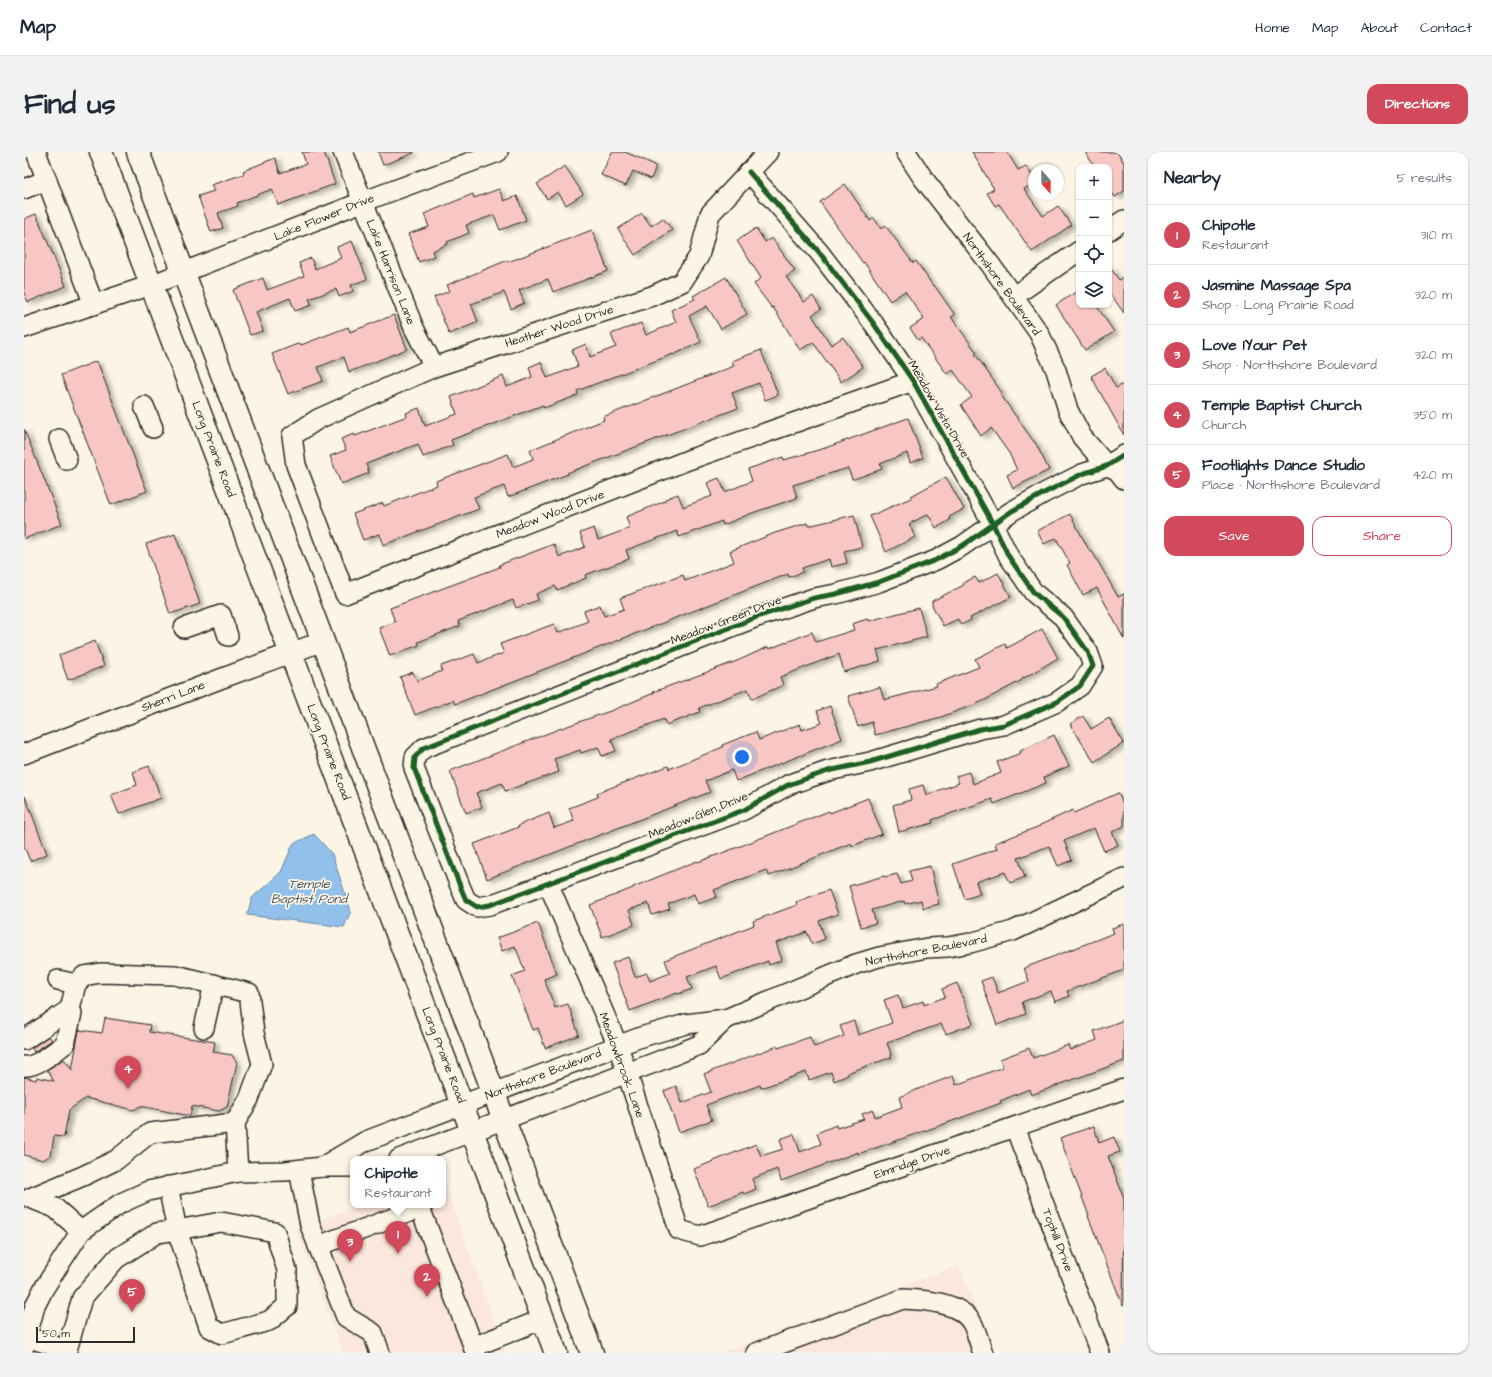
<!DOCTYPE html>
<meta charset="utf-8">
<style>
:root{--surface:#fff;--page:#f2f2f3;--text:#1f2937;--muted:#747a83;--line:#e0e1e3;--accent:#d1495b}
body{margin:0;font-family:"Architects Daughter",sans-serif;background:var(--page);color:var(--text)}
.controls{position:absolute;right:12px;top:12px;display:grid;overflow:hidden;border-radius:8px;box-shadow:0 1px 3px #0004}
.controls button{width:36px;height:36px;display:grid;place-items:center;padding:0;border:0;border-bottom:1px solid var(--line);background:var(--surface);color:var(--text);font:20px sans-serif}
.compass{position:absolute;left:1004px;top:12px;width:36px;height:36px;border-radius:50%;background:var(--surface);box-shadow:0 1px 3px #0004;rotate:159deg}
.scale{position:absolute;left:12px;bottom:10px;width:99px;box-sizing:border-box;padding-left:4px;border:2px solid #2b2b2b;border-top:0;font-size:11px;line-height:14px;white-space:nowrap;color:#2b2b2b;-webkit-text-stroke:3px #fcf5e5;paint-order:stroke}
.you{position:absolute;left:718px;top:605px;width:14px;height:14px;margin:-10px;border:3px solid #fff;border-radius:50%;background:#1a73e8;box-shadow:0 0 0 6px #1a73e833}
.badge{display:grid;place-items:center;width:26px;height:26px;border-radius:50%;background:var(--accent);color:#fff;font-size:13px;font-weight:700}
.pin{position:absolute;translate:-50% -33px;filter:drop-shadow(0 1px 2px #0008)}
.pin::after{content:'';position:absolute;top:21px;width:14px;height:12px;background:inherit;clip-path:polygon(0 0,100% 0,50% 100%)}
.popup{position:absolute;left:326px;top:1004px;width:96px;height:52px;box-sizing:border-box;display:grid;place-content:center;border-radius:8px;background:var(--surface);filter:drop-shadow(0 1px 3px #0005);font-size:13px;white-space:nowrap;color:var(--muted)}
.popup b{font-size:15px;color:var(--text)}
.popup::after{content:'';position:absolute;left:50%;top:100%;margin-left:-8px;border:8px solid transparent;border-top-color:var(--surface)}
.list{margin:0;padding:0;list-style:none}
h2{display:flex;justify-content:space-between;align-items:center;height:52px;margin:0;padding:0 16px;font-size:17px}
h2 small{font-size:13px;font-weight:400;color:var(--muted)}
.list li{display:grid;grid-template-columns:26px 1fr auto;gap:12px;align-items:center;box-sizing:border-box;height:60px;padding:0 16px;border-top:1px solid var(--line)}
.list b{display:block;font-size:15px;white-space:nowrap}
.list p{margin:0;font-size:13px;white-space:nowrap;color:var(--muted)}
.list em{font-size:13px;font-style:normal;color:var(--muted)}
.actions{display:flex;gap:8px;padding:12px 16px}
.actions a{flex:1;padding:9px 0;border:1px solid var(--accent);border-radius:12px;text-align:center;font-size:14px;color:var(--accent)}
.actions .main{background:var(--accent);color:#fff}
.icon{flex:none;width:22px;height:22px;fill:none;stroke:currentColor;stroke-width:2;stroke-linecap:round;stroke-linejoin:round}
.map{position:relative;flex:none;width:1100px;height:1201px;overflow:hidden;border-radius:12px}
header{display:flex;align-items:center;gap:24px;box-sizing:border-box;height:56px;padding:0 20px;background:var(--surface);border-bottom:1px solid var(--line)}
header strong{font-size:19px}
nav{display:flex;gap:22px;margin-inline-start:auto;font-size:14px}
.intro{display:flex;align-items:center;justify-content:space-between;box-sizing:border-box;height:96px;padding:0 24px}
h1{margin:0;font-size:28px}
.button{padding:10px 18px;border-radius:12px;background:var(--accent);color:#fff;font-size:14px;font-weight:700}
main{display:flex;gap:24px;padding:0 24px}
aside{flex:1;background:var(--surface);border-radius:12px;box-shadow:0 1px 3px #0004}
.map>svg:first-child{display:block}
</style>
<header>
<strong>Map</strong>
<nav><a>Home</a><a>Map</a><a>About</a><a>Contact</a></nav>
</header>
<div class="intro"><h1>Find us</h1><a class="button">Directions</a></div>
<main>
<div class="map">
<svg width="1100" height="1201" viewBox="0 0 1100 1201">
<defs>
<filter id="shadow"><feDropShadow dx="4.5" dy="2.5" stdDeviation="2" flood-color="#0004"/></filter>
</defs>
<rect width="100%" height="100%" fill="#fcf5e5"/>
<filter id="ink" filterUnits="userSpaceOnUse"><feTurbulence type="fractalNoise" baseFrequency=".025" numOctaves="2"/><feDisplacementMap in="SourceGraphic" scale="8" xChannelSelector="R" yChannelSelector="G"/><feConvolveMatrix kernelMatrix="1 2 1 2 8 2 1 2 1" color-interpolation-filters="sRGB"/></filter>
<g filter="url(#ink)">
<!-- built -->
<g fill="#fbe7db">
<polygon points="419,1028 482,1201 319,1201 272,1077 338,1053 419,1053"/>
<polygon points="935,1113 969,1201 696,1201"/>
</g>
<!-- water -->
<polygon fill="#91c0eb" stroke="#68849e" points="290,682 308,702 327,759 320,775 223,763 228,746 257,720 269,692"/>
<!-- building -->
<g fill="#f8c7c3" stroke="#2b2b2b" filter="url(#shadow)">
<polygon points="278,0 300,0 311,32 254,53 248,37 213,51 214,54 194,61 199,76 187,80 174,44 190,39 187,33 220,22 219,19 251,6 256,21 282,12"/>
<polygon points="354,0 390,0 390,1 359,13"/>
<polygon points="588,0 601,0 631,13 631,17 627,27 609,19 602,34 577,23"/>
<polygon points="948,0 983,0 994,18 1002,14 1010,27 1010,31 1000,37 1019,64 1034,54 1047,73 1008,100 975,52 971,54 963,41 970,37"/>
<polygon points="1061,0 1093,0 1100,11 1100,39 1091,45 1085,36 1085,15 1071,15"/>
<polygon points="541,14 559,42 542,53 534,40 523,47 513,32"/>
<polygon points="821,32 846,69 850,66 857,77 861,73 889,111 892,109 909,134 910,133 931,163 927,165 953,201 951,202 978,241 976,242 1010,290 1011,290 1025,318 989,336 983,323 993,318 985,301 967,276 957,284 937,253 948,245 929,218 923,222 897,186 894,188 886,176 900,167 881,139 866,149 840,110 839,111 796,50"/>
<polygon points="475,37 480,49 493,44 502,68 476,78 470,63 442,73 445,81 423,90 424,92 408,99 410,104 395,110 384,82 405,75 400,62 449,42 450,46"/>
<polygon points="618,61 627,74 639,66 648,78 611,103 594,77"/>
<polygon points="12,62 42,134 4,150 0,141 0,67"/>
<polygon points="732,76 741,90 748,86 771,119 762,125 780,150 789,144 797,157 788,163 807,193 819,185 839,215 817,230 789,190 776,198 749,155 748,156 730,132 737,126 713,89"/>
<polygon points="568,78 584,119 529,140 524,127 495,138 500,151 487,157 480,140 447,152 454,170 425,182 410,145 426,139 423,133 484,108 484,110"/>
<polygon points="328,89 343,127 327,133 329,139 315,145 312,137 285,147 288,153 271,159 266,146 232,160 239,179 226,183 209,138 239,126 243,138 280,124 275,111 287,106 291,117 317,106 313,95"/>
<polygon points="1085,114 1095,128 1100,124 1100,161 1085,140"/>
<polygon points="702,125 723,162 697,177 683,154 665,164 677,190 649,203 649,202 553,239 554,243 520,256 519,253 427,288 429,293 399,305 394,292 342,312 345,321 317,332 306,304 322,298 317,287 330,282 331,284 383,264 382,261 395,256 401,274 433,262 427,245 479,224 483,235 508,225 505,215 517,210 523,226 554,214 548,198 562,192 566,205 592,195 587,182 617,171 622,183 652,170 647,158 671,147 669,144"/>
<polygon points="1055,138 1055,153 1072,153 1090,180 1061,198 1032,153"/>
<polygon points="370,163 383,197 325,220 320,205 294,215 299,229 264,242 248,202 276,191 277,193 324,175 326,180"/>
<polygon points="737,198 754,243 741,248 735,231 708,241 714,256 543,321 544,322 484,345 480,334 450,345 455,357 359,393 355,382 339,388 329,362 359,351 360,354 413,333 412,329 484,302 489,315 509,307 506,298 580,268 579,265 710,214 708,209"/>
<polygon points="73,209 123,339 87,353 37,223"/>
<polygon points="1081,216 1092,236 1100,232 1100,283 1067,224"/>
<polygon points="884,266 899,306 886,311 883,301 856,312 858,317 830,327 828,327 824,316 769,333 773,346 728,361 699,373 698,369 655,385 653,379 602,398 605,407 561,423 562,426 533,438 531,434 512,442 514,448 492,456 489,448 434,469 436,474 394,490 395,493 366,504 355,476 371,470 366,456 476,415 475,413 530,392 535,405 561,395 556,381 570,376 574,388 606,376 602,365 641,349 641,347 654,342 659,355 688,344 683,331 695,326 701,340 728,329 724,317 759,305 760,308 801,296"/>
<polygon points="0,277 38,372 0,387"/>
<polygon points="922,325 940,357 925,365 926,368 912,376 904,362 885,372 891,385 862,400 846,364 887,346 887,344"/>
<polygon points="1046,362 1066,400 1068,399 1094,445 1100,442 1100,487 1073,436 1059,443 1043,413 1046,411 1032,386 1020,392 1013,379"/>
<polygon points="830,363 838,395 820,399 823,411 807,415 805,407 778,416 779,420 765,425 764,422 431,552 429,548 391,563 376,525 389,520 393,529 418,519 417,514 450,502 454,511 480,501 476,492 530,472 534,481 564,469 560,459 576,453 580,464 600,457 596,446 659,423 661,429 710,410 706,399 751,381 783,371 784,374"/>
<polygon points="151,382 176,452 146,462 122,392"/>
<polygon points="974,421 987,445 946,466 947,468 937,473 934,467 919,474 908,453 908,449 940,433 939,431 951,425 955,431"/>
<polygon points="895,456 903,485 853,498 856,509 820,520 815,502 756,525 759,533 728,547 724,537 675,556 676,560 642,573 640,567 587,587 592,599 578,604 574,595 557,601 556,598 530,607 535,620 481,639 478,631 452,641 458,655 442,661 426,619 535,577 589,558 630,541 629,540 713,509 744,495 745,497 788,480 792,490 830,478 828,472 843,467 844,469"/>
<polygon points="1018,477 1034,506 998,527 998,528 957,550 917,565 851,583 848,570 834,575 824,544 856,535 860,548 913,534 912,532 955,515 951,507 981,492 983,496"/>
<polygon points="71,489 80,514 44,528 35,503"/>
<polygon points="806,554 818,587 712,629 708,618 681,629 686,640 463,727 450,692 495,675 495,673 525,661 530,676 550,669 545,656 574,645 573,641 644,614 645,617 699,595 698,593 732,580 735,588 776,572 778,578 798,571 793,559"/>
<polygon points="1059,564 1067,577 1085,566 1100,591 1070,610 1046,572"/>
<polygon points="1030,583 1045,614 1020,625 1022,631 970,652 968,647 908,668 909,671 875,680 869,653 887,648 885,637 899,633 902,643 935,631 932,624 945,620 949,632 977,621 973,610 997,601 996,599"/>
<polygon points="125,614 137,646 95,662 87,643 113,633 109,620"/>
<polygon points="1094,641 1100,654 1100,674 1088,680 1094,693 1080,699 1070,676 1040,689 1048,708 1034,714 1025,694 994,706 1001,725 986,731 981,720 952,730 956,742 941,747 929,712 973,697 971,691 1016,674 1016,673 1049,658 1050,661"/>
<polygon points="1,644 23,702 6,709 0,694"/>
<polygon points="844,646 858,682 828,694 827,691 745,724 742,718 690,738 693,745 674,752 670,742 644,752 646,757 628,763 624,751 605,758 610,773 578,785 566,753 609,736 609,735 673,709 674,710 722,692 805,659 806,661"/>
<polygon points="906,714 915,752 899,756 897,748 881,752 880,749 848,758 852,771 837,775 825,734 860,724 861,725 873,722 877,732 888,729 885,719"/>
<polygon points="805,738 814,762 795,769 801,787 788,792 783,780 752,791 758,808 745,813 744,809 697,827 692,814 663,825 668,837 654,842 653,841 606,859 588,811 604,805 611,825 623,821 626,829 646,821 641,808 730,773 729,769 773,753 772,750"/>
<polygon points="514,771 533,822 520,827 531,856 544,852 555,883 521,896 514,876 509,878 488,824 501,819 491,794 478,799 473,786"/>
<polygon points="1100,772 1100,818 1043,839 1045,844 1031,850 1027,839 998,850 1002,862 973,873 957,829 968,825 974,841 1005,829 1000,816 1090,781 1088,776"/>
<polygon points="933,831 949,872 922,882 917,872 863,891 868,905 823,921 824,923 810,929 807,920 785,928 782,920 737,936 736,933 682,953 688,968 655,980 640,939 652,934 658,951 687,940 680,922 753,894 754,896 786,885 790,895 820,884 816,874 830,869 834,883 868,871 860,848 874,843 879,856 899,849 900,853 921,845 918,837"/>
<polygon points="81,866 126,873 125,880 191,890 189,900 208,903 213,911 203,955 195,959 168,954 166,964 116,954 110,958 62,946 45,958 40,985 30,984 27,1003 19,1008 0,1003 0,925 12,928 13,925 30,929 23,918 40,907 48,918 55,878 78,881"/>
<polygon points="1100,868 1100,909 1007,943 1005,937 976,949 977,951 912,975 834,1002 834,1000 757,1029 753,1017 728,1027 732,1037 720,1042 719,1040 684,1054 670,1017 732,992 737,1004 759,997 756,987 770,982 776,1000 797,992 793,981 812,973 813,976 840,967 838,962 849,958 851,965 878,955 875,945 897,936 929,924 932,933 979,915 976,907 1005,896 1009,906 1044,893 1046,898 1073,888 1070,879"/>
<polygon points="25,884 28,888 10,900 8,896"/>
<polygon points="1070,974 1075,991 1090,985 1096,1000 1084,1004 1100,1046 1099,1154 1064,1064 1065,1064 1036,986"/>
</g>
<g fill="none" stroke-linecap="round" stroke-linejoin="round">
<!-- minor casing -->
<g stroke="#2b2b2b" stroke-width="22">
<g id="minor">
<polyline points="12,0 70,153"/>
<polyline points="319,0 390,176 410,215"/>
<polyline points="744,0 686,62 675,104 658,130 628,144 410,215 294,267 268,284 272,313 321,442 664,308 889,229"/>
<polyline points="882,0 899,26 966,112 1015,181 1032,218 1044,258 1058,285 1083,314 1093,318 1100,327"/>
<polyline points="725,20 795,100 850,172 889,229 969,372 985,405 1010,441 1039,465 1064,500 1069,514 1056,534 1033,550 980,573 956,577 846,610 804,619 764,633 720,658 466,753 453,755 442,748 436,734 390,616 391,605 400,596 733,465 790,446 812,442 855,430 912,408 938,394 988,359 1022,340 1058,322 1083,314 1100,303"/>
<polyline points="0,37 23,28"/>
<polyline points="1085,78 1100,68"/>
<polyline points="990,144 1055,99"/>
<polyline points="0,176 127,133 338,50 474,0"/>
<polyline points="120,254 129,276"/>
<polyline points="35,287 43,308"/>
<polyline points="160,476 197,463 204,484"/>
<polyline points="0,602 196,527 299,489"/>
<polyline points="524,731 594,894 655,1078 676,1084 1100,937"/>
<polyline points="34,828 52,832"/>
<polyline points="180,876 190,832"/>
<polyline points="0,888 46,857 52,832 60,824 76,821 151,823 225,841 230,881 238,912 225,947 211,971"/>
<path d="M 0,914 C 12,916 31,899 41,892 L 48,861 L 46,857"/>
<polyline points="991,975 1076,1201"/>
<polyline points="375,1007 635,909 675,893 702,867"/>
<polyline points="298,1015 342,989 617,885 662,872 702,867 832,812 855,805 903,796 924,795 946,791 989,779 1100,726"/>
<polyline points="275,1018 286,1073 322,1165 349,1181 356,1201"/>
<polyline points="57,1079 31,1056 6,1046 59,1024 92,1008 126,981 211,971 214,1020"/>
<polyline points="294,1094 396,1056 452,1201"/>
<polyline points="0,1184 43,1198 58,1146 92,1107 133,1081 153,1078 185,1175 198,1182 245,1169 263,1154 263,1118 251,1080 197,1070 153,1078 144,1034"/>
<polyline points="0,1195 11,1154 20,1136 57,1079 97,1051 124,1039 214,1020 261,1019 298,1015 329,1015"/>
<polyline points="449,1195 519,1167"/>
<path d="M 732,1201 L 879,1147 C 901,1148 936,1150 948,1171 C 953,1180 955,1191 959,1201"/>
</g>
</g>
<!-- major casing -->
<g stroke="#2b2b2b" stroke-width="25">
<g id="major">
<polyline points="77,0 532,1201"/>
<polyline points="114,0 568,1201"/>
</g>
</g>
<!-- minor -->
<use href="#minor" stroke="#fcf5e5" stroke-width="19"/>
<!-- major -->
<use href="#major" stroke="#fcf5e5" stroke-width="22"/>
<!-- cycleway casing -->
<g stroke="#fcf5e5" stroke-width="8">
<polyline id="cycleway" points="725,20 795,100 850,172 889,229 969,372 985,405 1010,441 1039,465 1064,500 1069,514 1056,534 1033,550 980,573 956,577 846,610 804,619 764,633 720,658 466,753 453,755 442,748 436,734 390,616 391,605 400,596 733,465 790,446 812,442 855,430 912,408 938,394 988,359 1022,340 1058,322 1083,314 1100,303"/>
</g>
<!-- cycleway -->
<use href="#cycleway" stroke="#1b5e20" stroke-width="5"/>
</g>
</g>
<g text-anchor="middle" stroke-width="3.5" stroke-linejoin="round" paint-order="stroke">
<!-- street labels -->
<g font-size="12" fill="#2b2b2b" stroke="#fcf5e5">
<text transform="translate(300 65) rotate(-22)" y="4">Lake Flower Drive</text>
<text transform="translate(367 120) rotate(68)" y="4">Lake Harrison Lane</text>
<text transform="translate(978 132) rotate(54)" y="4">Northshore Boulevard</text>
<text transform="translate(535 174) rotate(-18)" y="4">Heather Wood Drive</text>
<text transform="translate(915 257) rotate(60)" y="4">Meadow Vista Drive</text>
<text transform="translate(190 297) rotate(69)" y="4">Long Prairie Road</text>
<text transform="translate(526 362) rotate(-21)" y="4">Meadow Wood Drive</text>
<text transform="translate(702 468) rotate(-21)" y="4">Meadow Green Drive</text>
<text transform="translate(149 544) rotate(-21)" y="4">Sherri Lane</text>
<text transform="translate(305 600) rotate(69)" y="4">Long Prairie Road</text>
<text transform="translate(674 663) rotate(-22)" y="4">Meadow Glen Drive</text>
<text transform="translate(902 798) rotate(-11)" y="4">Northshore Boulevard</text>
<text transform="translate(420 903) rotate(69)" y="4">Long Prairie Road</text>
<text transform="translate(598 913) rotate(70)" y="4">Meadowbrook Lane</text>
<text transform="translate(519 922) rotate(-21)" y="4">Northshore Boulevard</text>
<text transform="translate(888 1010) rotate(-19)" y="4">Elmridge Drive</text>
<text transform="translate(1034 1088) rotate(69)" y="4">Tophill Drive</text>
</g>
<!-- water labels -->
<g font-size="13" font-style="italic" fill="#4a5865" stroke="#fcf5e5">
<text x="285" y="736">Temple<tspan x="285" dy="15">Baptist Pond</tspan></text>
</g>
</g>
</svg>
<div class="controls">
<button>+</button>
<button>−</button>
<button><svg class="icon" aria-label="locate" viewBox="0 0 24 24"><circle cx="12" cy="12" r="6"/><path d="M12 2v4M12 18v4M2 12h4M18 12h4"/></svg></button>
<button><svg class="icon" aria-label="layers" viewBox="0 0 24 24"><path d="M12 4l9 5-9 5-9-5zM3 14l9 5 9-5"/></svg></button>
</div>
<svg class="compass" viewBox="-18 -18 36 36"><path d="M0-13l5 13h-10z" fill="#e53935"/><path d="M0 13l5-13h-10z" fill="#747a83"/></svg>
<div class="scale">50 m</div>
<div class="you"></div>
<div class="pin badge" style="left:374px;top:1102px">1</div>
<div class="popup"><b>Chipotle</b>Restaurant</div>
<div class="pin badge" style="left:403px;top:1145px">2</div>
<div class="pin badge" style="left:326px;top:1110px">3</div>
<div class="pin badge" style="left:104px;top:937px">4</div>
<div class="pin badge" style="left:108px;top:1160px">5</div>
</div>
<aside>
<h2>Nearby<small>5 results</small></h2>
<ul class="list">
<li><span class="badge">1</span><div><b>Chipotle</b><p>Restaurant</p></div><em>310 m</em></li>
<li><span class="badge">2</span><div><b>Jasmine Massage Spa</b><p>Shop · Long Prairie Road</p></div><em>320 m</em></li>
<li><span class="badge">3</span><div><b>Love 1Your Pet</b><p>Shop · Northshore Boulevard</p></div><em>320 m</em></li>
<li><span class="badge">4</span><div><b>Temple Baptist Church</b><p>Church</p></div><em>350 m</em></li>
<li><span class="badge">5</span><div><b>Footlights Dance Studio</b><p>Place · Northshore Boulevard</p></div><em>420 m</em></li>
</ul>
<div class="actions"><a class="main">Save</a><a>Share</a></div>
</aside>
</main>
